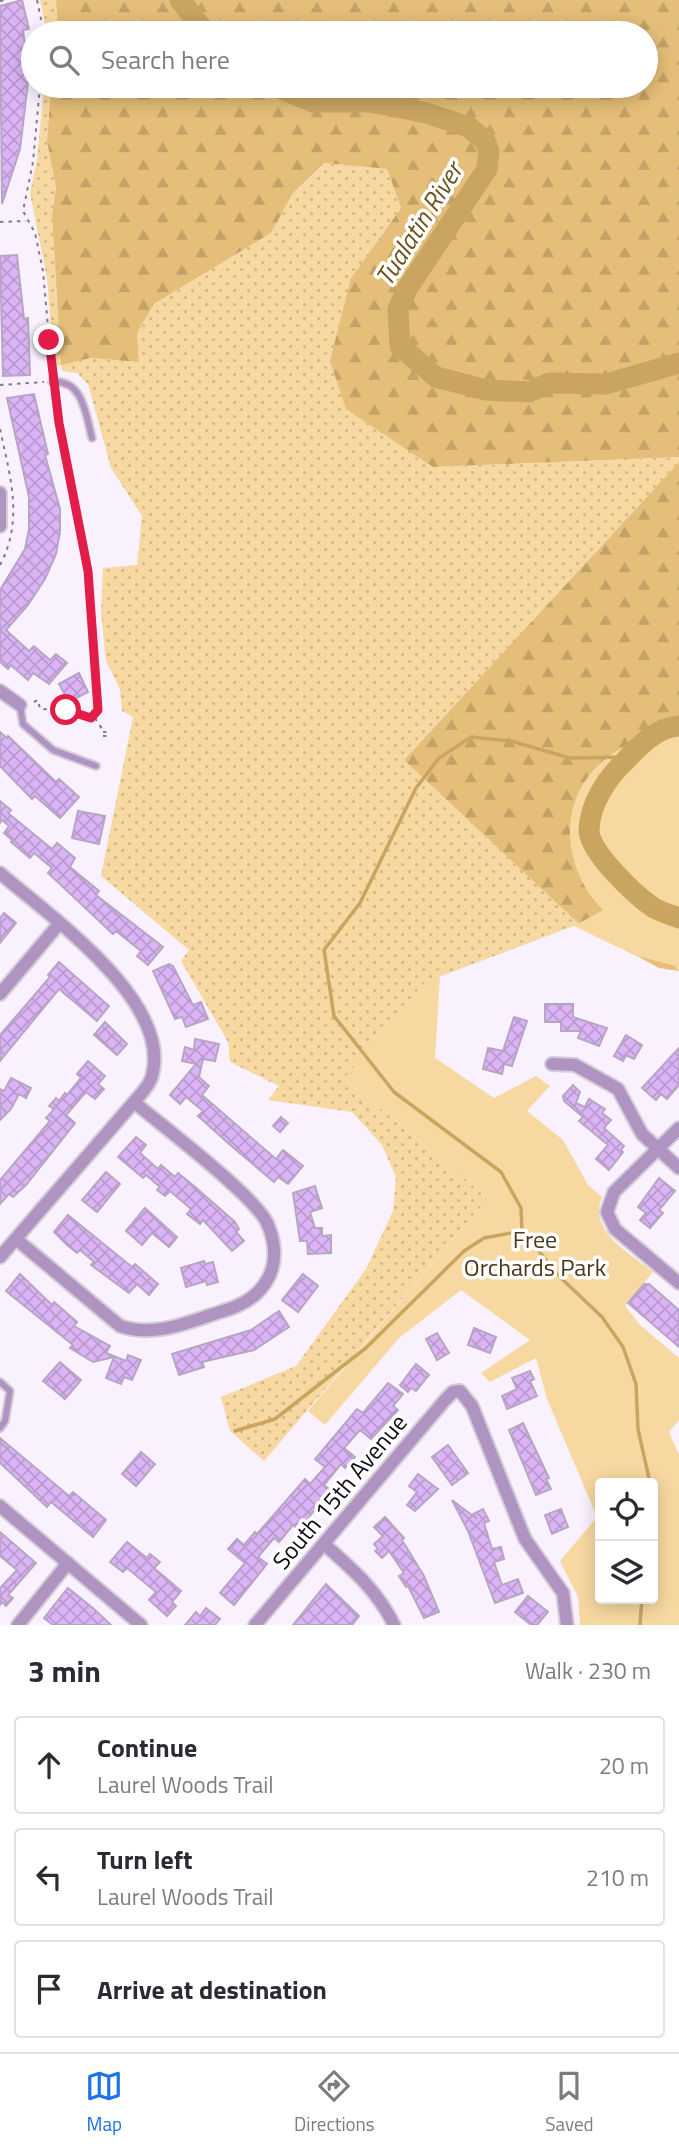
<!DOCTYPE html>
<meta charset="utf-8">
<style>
:root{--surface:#fff;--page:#f2f2f3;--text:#2b2b33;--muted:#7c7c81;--line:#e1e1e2;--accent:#1a73e8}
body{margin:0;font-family:"Titillium Web",sans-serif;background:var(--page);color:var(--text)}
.controls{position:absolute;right:21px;bottom:21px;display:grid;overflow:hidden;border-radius:7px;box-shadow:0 4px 18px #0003}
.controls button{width:63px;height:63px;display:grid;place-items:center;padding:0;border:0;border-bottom:2px solid var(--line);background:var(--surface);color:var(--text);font:35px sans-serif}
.stop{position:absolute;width:21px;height:21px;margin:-16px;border:5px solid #e11d48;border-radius:50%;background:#fff}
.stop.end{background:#e11d48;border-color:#fff;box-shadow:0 2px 7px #0008}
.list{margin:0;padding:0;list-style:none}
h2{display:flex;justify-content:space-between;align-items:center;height:91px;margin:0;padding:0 28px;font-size:30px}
h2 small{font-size:23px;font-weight:400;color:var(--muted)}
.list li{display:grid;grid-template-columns:46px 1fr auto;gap:21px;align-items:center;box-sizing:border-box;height:98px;margin:0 14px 14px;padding:0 14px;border:2px solid var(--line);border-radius:7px}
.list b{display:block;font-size:26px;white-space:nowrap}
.list p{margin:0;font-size:23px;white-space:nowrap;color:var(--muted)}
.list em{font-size:23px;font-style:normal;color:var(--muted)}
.icon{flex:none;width:38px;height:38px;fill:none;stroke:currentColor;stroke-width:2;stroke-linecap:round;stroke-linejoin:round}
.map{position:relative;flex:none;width:679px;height:1625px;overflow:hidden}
.search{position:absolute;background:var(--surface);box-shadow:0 4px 18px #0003;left:21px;right:21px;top:21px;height:77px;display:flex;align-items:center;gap:18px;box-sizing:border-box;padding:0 24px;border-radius:38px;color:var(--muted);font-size:26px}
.sheet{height:427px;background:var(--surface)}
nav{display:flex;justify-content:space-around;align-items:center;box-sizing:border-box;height:98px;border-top:2px solid var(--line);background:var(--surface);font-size:19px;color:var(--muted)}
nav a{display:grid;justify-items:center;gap:4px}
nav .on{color:var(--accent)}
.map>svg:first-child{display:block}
</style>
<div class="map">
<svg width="679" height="1625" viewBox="0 0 679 1625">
<defs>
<pattern id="grass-dots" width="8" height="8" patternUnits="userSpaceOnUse" patternTransform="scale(1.75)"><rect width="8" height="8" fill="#f7d8a1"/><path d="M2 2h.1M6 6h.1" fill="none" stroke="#d3b88a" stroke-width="1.8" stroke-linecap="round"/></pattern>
<pattern id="forest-firs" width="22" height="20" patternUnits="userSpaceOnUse" patternTransform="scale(1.75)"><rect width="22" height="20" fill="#e5be79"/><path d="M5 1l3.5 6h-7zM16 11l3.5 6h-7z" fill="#c3a268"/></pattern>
<pattern id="building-cross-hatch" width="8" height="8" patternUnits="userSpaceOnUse" patternTransform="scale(1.75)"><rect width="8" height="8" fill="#dbb4f5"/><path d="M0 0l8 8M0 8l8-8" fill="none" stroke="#bb99d1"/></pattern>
</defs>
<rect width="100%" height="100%" fill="#f9f2fe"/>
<!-- grass -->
<g fill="url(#grass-dots)">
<polygon points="40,0 56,0 58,33 47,33"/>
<polygon points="44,86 51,86 47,141 56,188 52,215 61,364 90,358 139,362 137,333 154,304 271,233 293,193 326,163 387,169 401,208 351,278 433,467 679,457 679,462 404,760 579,924 425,982 345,1079 488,1198 264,1461 230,1431 221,1397 296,1366 366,1269 393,1211 396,1177 382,1145 352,1112 268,1100 279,1086 230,1062 228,1042 181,961 189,950 101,876 133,717 122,711 120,689 106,661 101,612 103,568 137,565 142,516 111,468 88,384 77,373 62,371 61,365 54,366 47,278 30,193 37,160"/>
</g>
<!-- forest -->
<g fill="url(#forest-firs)">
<polygon points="56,0 679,0 679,457 433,467 346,409 330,361 351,278 401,208 387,169 325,163 293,193 271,233 154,304 137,333 139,362 90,358 61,365 52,215 56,188 47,141 51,86 646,86 646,33 58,33"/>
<polygon points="679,462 679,971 659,968 579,924 404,760"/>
</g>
<!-- park -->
<g fill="#f7d8a1" fill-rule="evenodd">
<path d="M 679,729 L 679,972 L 675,966 L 634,955 L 574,926 L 603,910 C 560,867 556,795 609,756 C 629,741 655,736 679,729 Z"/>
<path d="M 440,976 L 435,1058 L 494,1098 L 536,1076 L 550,1086 L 527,1111 L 563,1140 L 588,1185 L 602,1197 C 588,1232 630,1253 653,1272 L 625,1306 L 640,1325 L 679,1358 L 679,1420 L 669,1432 L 679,1455 L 679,1625 L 580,1625 L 578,1597 L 560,1561 L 597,1517 L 547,1399 L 536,1358 L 490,1382 L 481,1373 L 530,1340 L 461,1290 L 399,1338 L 325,1425 L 308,1411 L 488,1198 L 344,1078 L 425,982 ZM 653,1483 L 653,1599 L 600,1599 L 600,1483 Z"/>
</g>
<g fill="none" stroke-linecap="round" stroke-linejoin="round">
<!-- stream -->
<g stroke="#caa560" stroke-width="3.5">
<polyline points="629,757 570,758 511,741 471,737 439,758 416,788 360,903 324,950 334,1016 394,1092 501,1172 521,1208 522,1231 561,1278 602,1317 623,1347 636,1384 638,1429 650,1483"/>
<polyline points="235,1431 275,1419 367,1347 464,1251 484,1238 522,1231"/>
<polyline points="640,1625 642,1599"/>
</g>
<!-- river -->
<g stroke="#caa560" stroke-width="21">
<polyline points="180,0 206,33"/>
<polyline points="274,86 313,102 371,102 426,113 469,127 485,141 489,151 487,169 407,289 398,309 400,346 436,377 486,390 529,392 549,383 606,384 679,363"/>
<path d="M 679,726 C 656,728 641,744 626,760 C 607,778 590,803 589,830 C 589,852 636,896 654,908 C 661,912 671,915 679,918"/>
</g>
</g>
<!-- building -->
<g fill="url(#building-cross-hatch)" stroke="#b7a6c3" stroke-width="2">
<polygon points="22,0 29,29 23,30 29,74 20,149 2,204 0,6"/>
<polygon points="17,255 24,319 28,318 30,375 3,376 0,256"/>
<polygon points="34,394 48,454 45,455 60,509 60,532 56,554 45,579 28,605 6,630 29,651 34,646 50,660 56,654 67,663 49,684 33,673 28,680 11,665 8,669 0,662 0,590 25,549 29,529 29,497 7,398"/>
<polygon points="79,673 88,692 69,702 59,684"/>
<polygon points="0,732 7,738 8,736 56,782 59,779 79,797 60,818 35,796 32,799 0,766"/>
<polygon points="0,801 11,810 8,813 52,849 57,843 75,858 70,867 99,891 96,895 163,947 148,965 137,956 141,951 116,931 113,934 48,873 52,868 34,853 30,858 11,842 12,840 4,833 9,826 2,820 0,823"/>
<polygon points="78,811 105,816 99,844 72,838"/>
<polygon points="4,913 16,923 0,943 0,918"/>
<polygon points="59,962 109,1006 97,1021 59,989 0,1061 0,1035 50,977 48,975"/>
<polygon points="169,964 173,966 193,1005 201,1002 208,1019 186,1027 182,1017 175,1019 153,971"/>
<polygon points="545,1004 573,1004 573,1017 607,1028 599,1046 578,1038 581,1031 561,1031 561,1022 545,1022"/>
<polygon points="514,1017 527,1021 512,1066 504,1064 502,1074 483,1069 488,1048 503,1051"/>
<polygon points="105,1022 127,1044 117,1055 94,1035"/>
<polygon points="626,1035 642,1045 634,1059 626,1055 623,1061 614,1056"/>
<polygon points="195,1039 219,1044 215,1061 203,1059 199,1077 209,1086 202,1095 276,1159 283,1150 303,1166 288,1184 278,1177 274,1182 229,1144 198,1116 203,1111 186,1097 180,1104 170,1095 196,1064 182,1061 185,1047 194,1050"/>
<polygon points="679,1048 679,1085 667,1099 661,1094 656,1100 642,1088"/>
<polygon points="88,1061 105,1076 98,1084 104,1089 95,1099 86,1092 66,1115 75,1123 26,1185 13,1197 9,1194 0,1204 0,1180 50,1121 46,1118 54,1109 49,1106 56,1098 59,1101 65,1093 67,1095 81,1078 77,1074"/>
<polygon points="11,1078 31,1088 26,1098 19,1094 11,1109 0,1120 0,1089 4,1091"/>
<polygon points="573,1085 580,1092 576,1103 585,1107 589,1099 605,1109 602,1113 611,1120 604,1128 624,1146 621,1150 623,1152 609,1170 596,1159 608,1145 579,1121 583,1117 564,1101 563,1096"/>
<polygon points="281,1117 288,1123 280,1132 273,1126"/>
<polygon points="136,1137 146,1145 140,1153 158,1169 161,1165 175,1177 178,1173 194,1186 235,1222 239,1229 236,1232 244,1241 232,1251 203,1220 200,1224 187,1214 191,1209 170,1191 165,1196 157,1190 160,1187 146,1175 143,1178 118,1157"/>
<polygon points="106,1172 120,1184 97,1212 82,1200"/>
<polygon points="659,1178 675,1191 659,1210 663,1213 650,1228 640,1220 646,1213 638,1207"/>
<polygon points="315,1186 322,1208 310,1212 315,1228 322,1228 322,1236 331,1235 331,1253 308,1254 307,1241 300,1241 293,1193"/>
<polygon points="145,1208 177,1237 169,1247 152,1233 142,1245 126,1231"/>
<polygon points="68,1215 132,1267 135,1264 158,1284 149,1295 137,1284 129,1293 91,1265 94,1262 80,1250 77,1253 67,1245 54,1232"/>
<polygon points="204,1261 205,1264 213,1262 218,1282 207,1285 206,1281 186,1287 181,1268"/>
<polygon points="20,1274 52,1305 54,1302 77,1322 74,1326 110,1346 106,1353 126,1361 128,1355 141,1360 132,1380 124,1377 121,1384 106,1378 114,1357 93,1362 70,1348 73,1345 6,1291"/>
<polygon points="303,1274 318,1286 298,1312 282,1300"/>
<polygon points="644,1284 649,1284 679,1310 679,1347 628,1303"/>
<polygon points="279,1311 289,1327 254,1350 202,1362 204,1367 179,1375 172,1354 251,1330"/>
<polygon points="474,1328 496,1337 490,1353 468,1345"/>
<polygon points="437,1333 449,1353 437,1360 426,1339"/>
<polygon points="60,1362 81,1380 65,1399 43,1381"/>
<polygon points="416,1364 429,1375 416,1391 411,1388 408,1392 400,1385"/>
<polygon points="530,1371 534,1379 530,1381 537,1396 507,1409 502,1396 517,1389 512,1378"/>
<polygon points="388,1383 403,1394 393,1406 398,1410 371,1439 360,1430 344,1448 355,1457 345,1468 341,1464 324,1485 330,1490 299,1530 293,1525 279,1542 274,1538 258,1557 267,1564 234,1605 220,1593 245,1563 228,1549 237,1539 244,1545 255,1532 257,1534 305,1479 310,1484 325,1467 315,1459 357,1409 363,1413"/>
<polygon points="523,1423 549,1478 546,1479 551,1489 536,1495 509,1430"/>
<polygon points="0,1438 69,1496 73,1492 106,1520 93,1537 51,1502 47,1507 0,1463"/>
<polygon points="448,1445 468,1473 452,1485 432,1457"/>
<polygon points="141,1452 155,1464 136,1486 122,1474"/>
<polygon points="418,1474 438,1489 415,1511 407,1505 417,1492 409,1486"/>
<polygon points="452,1500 477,1519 473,1514 483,1509 489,1521 484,1523 492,1549 501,1547 504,1559 494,1562 502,1585 518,1579 523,1593 495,1603 468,1531"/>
<polygon points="561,1509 568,1527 552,1534 545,1515"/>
<polygon points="385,1517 404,1538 402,1540 424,1576 439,1612 424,1618 408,1586 406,1587 399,1576 404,1573 389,1551 382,1558 375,1551 378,1549 374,1544 383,1536 374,1527"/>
<polygon points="0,1532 36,1563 8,1595 13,1598 6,1606 2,1602 0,1605 0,1588 17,1570 0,1556"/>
<polygon points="127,1542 147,1558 150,1554 160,1562 154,1568 181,1591 172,1602 176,1606 167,1616 149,1600 156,1592 127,1568 123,1572 110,1562"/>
<polygon points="326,1584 359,1616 352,1625 293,1625"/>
<polygon points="68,1588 94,1609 111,1625 53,1625 44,1618"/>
<polygon points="528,1596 548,1612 537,1625 531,1625 515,1612"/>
<polygon points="206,1608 220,1619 215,1625 185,1625 196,1612 200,1616"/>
</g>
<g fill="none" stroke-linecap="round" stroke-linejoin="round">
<!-- service casing -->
<g stroke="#d4cdd8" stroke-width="10">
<g id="service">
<path d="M 52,382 C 83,379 86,415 92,438"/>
<polyline points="20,705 23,724 53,750 96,766"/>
<polyline points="0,1382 10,1391 5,1421 0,1428"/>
</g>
</g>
<!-- minor casing -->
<g stroke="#d4cdd8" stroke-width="16">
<g id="minor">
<polyline points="0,493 0,526"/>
<polyline points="0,691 20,705"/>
<path d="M 0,873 C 48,915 173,1001 152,1076 C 150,1085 140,1095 134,1102 L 0,1257"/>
<polyline points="0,994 59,924"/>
<polyline points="552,1064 575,1065 618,1089 642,1134 679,1168"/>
<polyline points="679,1128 614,1192 607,1212 615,1229 679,1283"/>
<path d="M 16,1239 L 120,1326 C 155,1338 189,1322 223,1311 C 241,1306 256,1298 266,1282 C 277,1265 276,1244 268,1225 C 258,1198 161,1125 134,1102"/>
<polyline points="0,1506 141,1625"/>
<path d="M 324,1544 C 351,1568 378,1591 394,1625"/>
<polyline points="18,1625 68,1563"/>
<polyline points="255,1625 445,1400 453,1392 460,1391 472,1406 525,1539 563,1593 567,1625"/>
</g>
</g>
<!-- path -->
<g stroke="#827c87" stroke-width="2" stroke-dasharray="3.5 5" stroke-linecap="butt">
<polyline points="37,0 44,33"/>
<polyline points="0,1 7,0"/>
<polyline points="40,86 33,162 23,211 35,233 43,271 52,372"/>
<polyline points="0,222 26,221"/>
<polyline points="0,385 44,382"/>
<path d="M 0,429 C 10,476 24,520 0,565"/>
<polyline points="34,702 38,700 40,709 66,710 86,718 94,717 98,710 87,571 54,391"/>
<polyline points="95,718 104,732"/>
<rect x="103" y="732" width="4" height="4"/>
</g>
<!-- service -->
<use href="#service" stroke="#af94c1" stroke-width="6"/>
<!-- minor -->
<use href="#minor" stroke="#af94c1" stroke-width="12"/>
</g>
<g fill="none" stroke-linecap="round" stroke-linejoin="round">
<!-- route -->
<polyline stroke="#e11d48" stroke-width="9" points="49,340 59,423 88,571 98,710 91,718 66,710"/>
</g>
<g text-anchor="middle" stroke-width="7" stroke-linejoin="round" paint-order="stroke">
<!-- park labels -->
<g font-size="24" fill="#49381a" stroke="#fff">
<text x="535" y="1248">Free<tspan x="535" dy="28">Orchards Park</tspan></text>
</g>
<!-- street labels -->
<g font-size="24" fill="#0f0a13" stroke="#fff">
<text transform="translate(340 1492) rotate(-50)" y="8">South 15th Avenue</text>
</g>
<!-- water labels -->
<g font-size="26" font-style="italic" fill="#6b511c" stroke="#fff">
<text transform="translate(419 224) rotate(-58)" y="9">Tualatin River</text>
</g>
</g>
</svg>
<div class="controls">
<button><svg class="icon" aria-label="locate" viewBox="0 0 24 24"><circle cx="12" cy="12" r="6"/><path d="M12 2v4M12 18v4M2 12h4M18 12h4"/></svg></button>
<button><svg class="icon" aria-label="layers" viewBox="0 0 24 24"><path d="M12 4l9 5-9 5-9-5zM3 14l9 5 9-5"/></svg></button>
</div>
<div class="stop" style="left:66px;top:710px"></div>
<div class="stop end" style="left:49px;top:340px"></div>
<div class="search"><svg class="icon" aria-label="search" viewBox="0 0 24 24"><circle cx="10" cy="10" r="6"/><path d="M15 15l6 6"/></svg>Search here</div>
</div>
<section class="sheet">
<h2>3 min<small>Walk · 230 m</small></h2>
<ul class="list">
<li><svg class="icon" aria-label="ahead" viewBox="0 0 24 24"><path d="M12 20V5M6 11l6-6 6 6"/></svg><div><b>Continue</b><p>Laurel Woods Trail</p></div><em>20 m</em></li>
<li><svg class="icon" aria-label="left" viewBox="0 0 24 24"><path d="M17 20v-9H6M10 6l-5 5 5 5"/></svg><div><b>Turn left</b><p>Laurel Woods Trail</p></div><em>210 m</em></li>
<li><svg class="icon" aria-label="arrive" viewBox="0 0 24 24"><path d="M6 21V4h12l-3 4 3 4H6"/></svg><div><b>Arrive at destination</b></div></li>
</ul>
</section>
<nav>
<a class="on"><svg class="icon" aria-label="map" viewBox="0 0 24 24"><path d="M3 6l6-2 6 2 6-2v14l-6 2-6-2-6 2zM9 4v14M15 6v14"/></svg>Map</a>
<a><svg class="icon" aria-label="directions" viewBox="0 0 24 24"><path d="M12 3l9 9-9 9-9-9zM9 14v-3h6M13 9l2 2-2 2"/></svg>Directions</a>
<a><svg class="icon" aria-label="saved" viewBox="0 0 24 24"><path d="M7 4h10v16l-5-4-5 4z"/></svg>Saved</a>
</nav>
